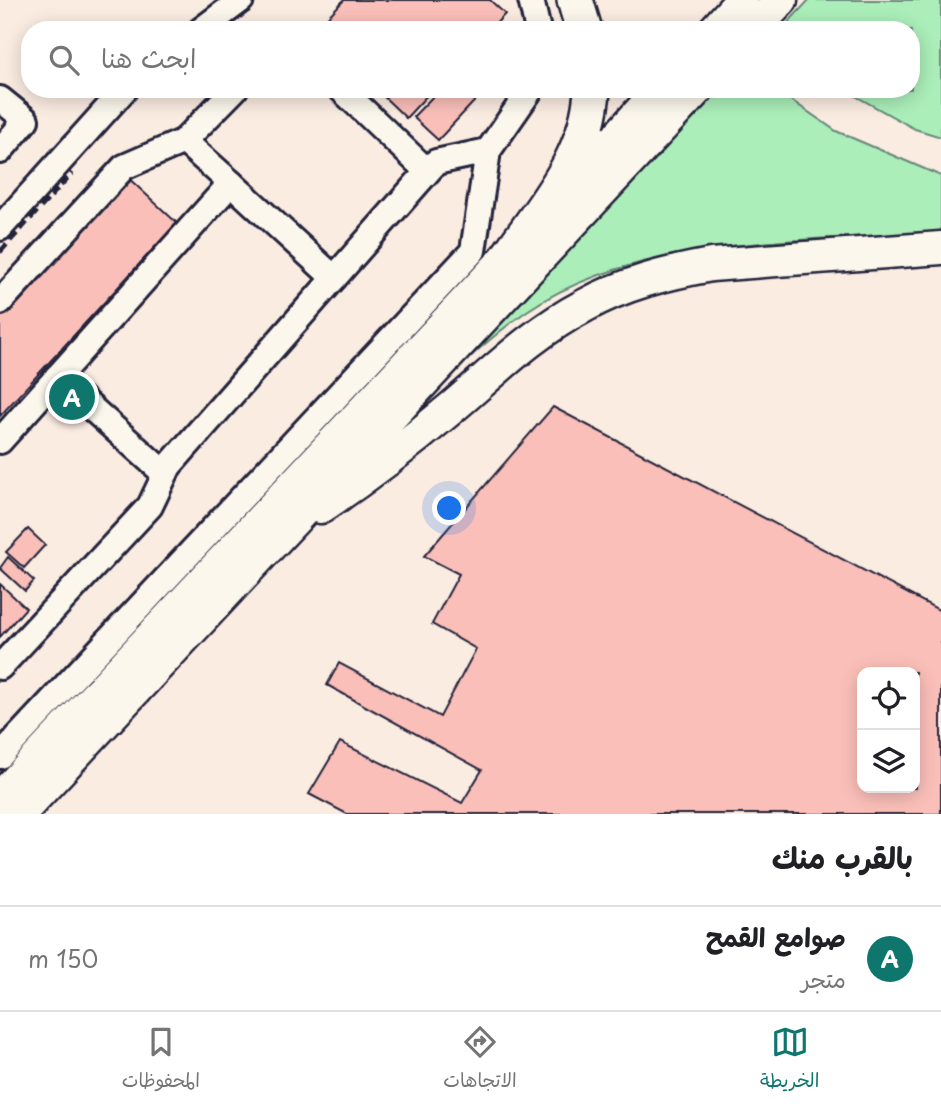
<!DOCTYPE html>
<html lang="ar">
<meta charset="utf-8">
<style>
:root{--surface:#fff;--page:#f6f6f6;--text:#202124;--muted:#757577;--line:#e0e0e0;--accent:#0f766e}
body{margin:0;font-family:"Playpen Sans","Playpen Sans Arabic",sans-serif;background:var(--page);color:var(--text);direction:rtl}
.controls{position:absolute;right:21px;bottom:21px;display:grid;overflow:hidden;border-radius:14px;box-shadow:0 4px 18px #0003}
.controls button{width:63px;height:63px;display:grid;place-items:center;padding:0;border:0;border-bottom:2px solid var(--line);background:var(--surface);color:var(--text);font:35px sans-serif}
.you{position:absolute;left:450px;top:509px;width:24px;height:24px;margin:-18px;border:5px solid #fff;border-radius:50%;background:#1a73e8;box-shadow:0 0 0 10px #1a73e833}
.badge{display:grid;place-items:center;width:46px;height:46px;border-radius:50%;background:var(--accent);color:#fff;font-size:23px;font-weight:700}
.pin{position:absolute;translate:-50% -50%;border:4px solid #fff;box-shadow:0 2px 7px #0006}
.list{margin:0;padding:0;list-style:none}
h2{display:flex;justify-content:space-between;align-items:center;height:91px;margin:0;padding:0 28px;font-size:30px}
h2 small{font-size:23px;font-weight:400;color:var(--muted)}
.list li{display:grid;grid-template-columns:46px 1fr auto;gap:21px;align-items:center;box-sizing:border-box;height:105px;padding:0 28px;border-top:2px solid var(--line)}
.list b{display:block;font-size:26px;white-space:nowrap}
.list p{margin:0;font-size:23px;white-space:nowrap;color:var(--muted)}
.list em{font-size:23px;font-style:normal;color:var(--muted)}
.icon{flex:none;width:38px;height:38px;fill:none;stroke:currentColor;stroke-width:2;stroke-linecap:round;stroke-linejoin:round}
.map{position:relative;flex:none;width:941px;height:814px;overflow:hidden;direction:ltr}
.search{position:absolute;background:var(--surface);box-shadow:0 4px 18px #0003;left:21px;right:21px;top:21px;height:77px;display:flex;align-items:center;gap:18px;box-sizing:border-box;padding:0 24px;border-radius:28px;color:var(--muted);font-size:26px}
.sheet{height:196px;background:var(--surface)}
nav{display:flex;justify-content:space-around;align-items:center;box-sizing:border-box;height:98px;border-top:2px solid var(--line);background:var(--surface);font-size:19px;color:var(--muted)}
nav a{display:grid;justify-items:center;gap:4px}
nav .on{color:var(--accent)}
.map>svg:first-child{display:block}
</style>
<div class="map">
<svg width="941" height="814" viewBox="0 0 941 814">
<rect width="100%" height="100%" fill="#fbece2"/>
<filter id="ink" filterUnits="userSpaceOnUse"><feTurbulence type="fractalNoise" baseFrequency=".0143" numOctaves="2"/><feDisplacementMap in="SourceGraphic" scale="14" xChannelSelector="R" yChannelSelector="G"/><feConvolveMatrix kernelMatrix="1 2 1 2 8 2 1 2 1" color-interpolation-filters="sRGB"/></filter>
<g filter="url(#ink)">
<!-- green -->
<g fill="#abeeb9" stroke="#66887a" stroke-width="2">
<polygon points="809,0 941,0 941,137 915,129 843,89 911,89 911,30 781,30"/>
<path d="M 718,89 L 775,89 L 836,131 L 941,176 L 941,232 C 812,241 636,236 527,311 C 484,341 441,385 401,419 Z"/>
</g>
<!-- building -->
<g fill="#fbbfb9" stroke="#22223b" stroke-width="2" fill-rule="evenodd">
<polygon points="344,0 490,0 505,14 490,30 315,30"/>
<polygon points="376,89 433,89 406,118"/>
<polygon points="440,89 486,89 438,140 413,117"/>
<polygon points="125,175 177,223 0,416 0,311"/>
<path d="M 553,407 L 941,611 L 941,814 L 347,814 L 309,794 L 340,742 L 462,803 L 482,770 L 327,685 L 339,663 L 440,717 L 476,649 L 432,624 L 459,574 L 424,556 ZM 862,672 L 915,672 L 915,788 L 862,788 Z"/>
<polygon points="28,529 45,545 24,568 6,552"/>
<polygon points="8,557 34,581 25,591 0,568"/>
<polygon points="0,584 26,608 0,637"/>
</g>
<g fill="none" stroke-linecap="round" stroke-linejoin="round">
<!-- minor casing -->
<g stroke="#22223b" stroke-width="30">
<g id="minor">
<polyline points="531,0 538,30"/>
<polyline points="201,30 241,0"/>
<polyline points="341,89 427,171"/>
<polyline points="0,99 26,120 0,151"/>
<polyline points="231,183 184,141 235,89"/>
<polyline points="0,228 125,89"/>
<polyline points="0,302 124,167 184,141"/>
<polyline points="57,377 165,474"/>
<polyline points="0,441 231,183 334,278"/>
<polyline points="0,667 150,506 169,466 436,162 488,151"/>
<polyline points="0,756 473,251 488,151 531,89"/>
</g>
</g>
<!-- major casing -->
<g stroke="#22223b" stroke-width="37">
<g id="major">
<polyline points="715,30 742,0"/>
<polyline points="753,30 781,0"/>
<polyline points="558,202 661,89"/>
<path d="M 321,507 C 366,477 408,445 449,410 C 493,373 532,333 584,306 C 623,284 667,273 711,265 L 941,248"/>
<polyline points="0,798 525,238"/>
<polyline points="19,814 697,89"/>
</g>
</g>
<!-- highway casing -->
<g stroke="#22223b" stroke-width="40">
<g id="highway">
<polyline points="575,0 584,30"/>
<path d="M 509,256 C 545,204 589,155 592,89"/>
</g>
</g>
<!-- minor -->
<use href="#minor" stroke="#fbf7ec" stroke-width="24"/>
<!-- major -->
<use href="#major" stroke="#fbf7ec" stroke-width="32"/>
<!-- highway -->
<use href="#highway" stroke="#fbf7ec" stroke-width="35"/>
<!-- rail -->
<polyline stroke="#22223b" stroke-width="5" stroke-dasharray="10 5" stroke-linecap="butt" points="0,252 72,173"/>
</g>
</g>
</svg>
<div class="controls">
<button><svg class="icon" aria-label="locate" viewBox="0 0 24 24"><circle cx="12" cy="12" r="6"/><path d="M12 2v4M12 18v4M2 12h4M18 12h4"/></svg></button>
<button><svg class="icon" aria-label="layers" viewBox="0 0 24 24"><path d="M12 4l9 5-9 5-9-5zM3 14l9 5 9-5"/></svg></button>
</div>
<div class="you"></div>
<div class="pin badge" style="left:72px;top:397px">A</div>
<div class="search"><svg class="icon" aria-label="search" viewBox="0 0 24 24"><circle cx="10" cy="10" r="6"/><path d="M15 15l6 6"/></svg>ابحث هنا</div>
</div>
<section class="sheet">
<h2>بالقرب منك<small></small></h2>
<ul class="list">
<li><span class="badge">A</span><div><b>صوامع القمح</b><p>متجر</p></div><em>150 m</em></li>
</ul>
</section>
<nav>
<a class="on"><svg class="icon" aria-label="map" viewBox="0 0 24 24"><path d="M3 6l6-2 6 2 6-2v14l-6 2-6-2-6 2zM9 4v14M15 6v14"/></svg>الخريطة</a>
<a><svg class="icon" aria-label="directions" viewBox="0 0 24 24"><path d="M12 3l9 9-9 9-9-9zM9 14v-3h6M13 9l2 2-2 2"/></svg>الاتجاهات</a>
<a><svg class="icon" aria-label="saved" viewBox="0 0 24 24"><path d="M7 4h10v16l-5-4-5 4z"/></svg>المحفوظات</a>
</nav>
